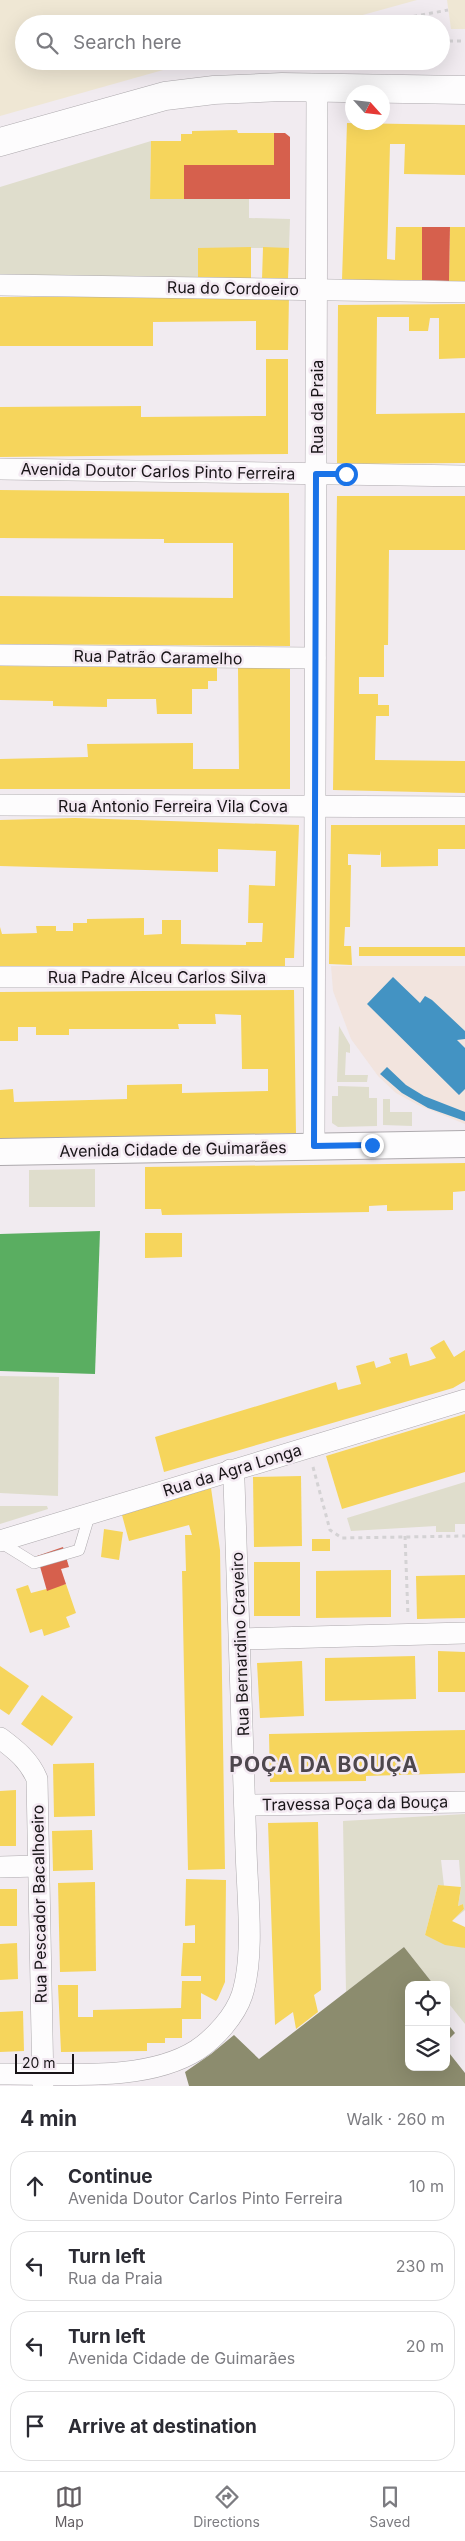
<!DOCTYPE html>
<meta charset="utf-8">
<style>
:root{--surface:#fff;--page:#f7f7f7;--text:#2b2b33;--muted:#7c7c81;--line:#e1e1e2;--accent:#645f63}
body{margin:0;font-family:Inter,sans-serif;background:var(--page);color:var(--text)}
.controls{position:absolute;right:15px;bottom:15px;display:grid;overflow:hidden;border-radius:10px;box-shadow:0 5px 20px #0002}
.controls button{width:45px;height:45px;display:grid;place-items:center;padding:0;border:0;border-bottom:1px solid var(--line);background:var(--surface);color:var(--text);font:25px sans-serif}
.compass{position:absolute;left:345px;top:85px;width:45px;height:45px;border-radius:50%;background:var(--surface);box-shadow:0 5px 20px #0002;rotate:117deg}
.scale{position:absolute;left:15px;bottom:12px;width:59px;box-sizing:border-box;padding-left:5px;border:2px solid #181417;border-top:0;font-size:14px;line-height:18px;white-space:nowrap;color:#181417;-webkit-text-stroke:4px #f3e9f2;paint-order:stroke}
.stop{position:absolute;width:15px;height:15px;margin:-11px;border:4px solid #1a73e8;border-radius:50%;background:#fff}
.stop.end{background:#1a73e8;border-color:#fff;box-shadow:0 1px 5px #0008}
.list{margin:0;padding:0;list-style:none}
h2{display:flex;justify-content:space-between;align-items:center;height:65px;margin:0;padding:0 20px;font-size:21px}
h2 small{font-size:16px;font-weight:400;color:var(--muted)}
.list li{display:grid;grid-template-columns:32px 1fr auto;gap:15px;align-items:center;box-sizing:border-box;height:70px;margin:0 10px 10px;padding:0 10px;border:1px solid var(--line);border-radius:20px}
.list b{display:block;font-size:19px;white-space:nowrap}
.list p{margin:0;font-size:16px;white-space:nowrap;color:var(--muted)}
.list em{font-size:16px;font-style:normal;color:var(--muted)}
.icon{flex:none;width:28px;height:28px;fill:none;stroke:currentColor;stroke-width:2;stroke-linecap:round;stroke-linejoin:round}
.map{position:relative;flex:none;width:465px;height:2086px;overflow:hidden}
.search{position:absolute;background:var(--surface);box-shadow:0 5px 20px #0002;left:15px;right:15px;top:15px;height:55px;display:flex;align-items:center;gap:12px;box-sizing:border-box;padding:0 18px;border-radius:28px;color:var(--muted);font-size:19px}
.sheet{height:385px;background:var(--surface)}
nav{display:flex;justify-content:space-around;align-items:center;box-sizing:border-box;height:70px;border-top:1px solid var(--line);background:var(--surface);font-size:14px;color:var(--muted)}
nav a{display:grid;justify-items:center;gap:2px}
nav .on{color:var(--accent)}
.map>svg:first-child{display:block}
</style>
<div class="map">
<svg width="465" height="2086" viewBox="0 0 465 2086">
<rect width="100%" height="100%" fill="#f1ebf0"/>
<!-- education -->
<polygon fill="#f2e4de" points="331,966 465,966 465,1124 418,1105 396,1093 378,1076 351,1039 333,991"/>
<!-- green -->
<g fill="#dfddcc">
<polygon points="151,141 150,199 249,199 249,218 290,219 289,248 198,248 198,279 0,277 0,187"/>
<polygon points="339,1026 350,1045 350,1053 346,1052 345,1075 368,1075 367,1082 337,1082"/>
<polygon points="338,1086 369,1087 369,1098 377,1098 377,1126 338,1127 332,1123 332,1096 338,1096"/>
<polygon points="383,1099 390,1099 390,1112 412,1112 412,1126 383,1125"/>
<polygon points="95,1169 95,1207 29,1207 29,1170"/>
<polygon points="0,1376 59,1377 58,1496 0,1493"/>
<polygon points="465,1482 465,1524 455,1524 455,1532 436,1532 436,1526 351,1531 347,1518"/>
<polygon points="0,1506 47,1506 48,1509 0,1524"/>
<polygon points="465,1814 465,1910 452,1921 464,1909 463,1904 458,1906 461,1887 459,1860 441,1860 444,1886 438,1885 425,1935 465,1948 465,2024 446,2000 446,1985 434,1985 404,1947 346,1992 343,1821"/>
</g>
<!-- sand -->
<g fill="#efe7d4">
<polygon points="0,0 417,0 330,24 24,24 24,61 195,61 0,116"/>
<polygon points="447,0 465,0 465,29 451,29"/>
</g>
<!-- homes -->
<g fill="#f6d55c">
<polygon points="347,123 465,125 465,175 404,174 405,144 390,144 387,259 395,260 396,227 422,227 422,280 342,280"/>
<polygon points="237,130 238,133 274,133 274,165 184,165 184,199 150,199 151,141 181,141 181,134 192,134 192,131"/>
<polygon points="450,227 465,227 465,281 449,281"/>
<polygon points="251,247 251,279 198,279 198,248"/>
<polygon points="263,247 289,248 288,279 262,279"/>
<polygon points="289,296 288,350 256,350 256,321 153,322 153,346 0,346 0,297"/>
<polygon points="465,304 465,358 439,359 439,318 430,318 428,331 409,331 409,317 377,317 376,414 465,413 465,463 337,464 338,305"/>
<polygon points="266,359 288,359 288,454 0,457 0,407 141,406 141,417 266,416"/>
<polygon points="0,490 289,493 290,646 0,644 0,596 233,598 233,543 164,543 164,539 0,538"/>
<polygon points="337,496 465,496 465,550 389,550 388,645 384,645 384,677 359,677 359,694 378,694 378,705 389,705 389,716 376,716 375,760 465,761 465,793 333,790"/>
<polygon points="0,666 217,668 217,681 208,681 208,689 192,689 192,714 157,714 156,699 107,699 107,707 53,706 53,701 0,700"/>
<polygon points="290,667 290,789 0,789 0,759 88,757 87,744 193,743 193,769 239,769 238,668"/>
<polygon points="75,818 299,825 294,958 285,958 285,967 0,966 0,927 2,934 37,933 36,926 56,926 56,931 73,931 73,923 87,923 87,919 144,918 144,935 162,934 162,920 181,920 181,944 246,945 246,942 262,942 263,923 248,923 249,885 275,886 276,851 218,849 218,872 0,866 0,820"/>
<polygon points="331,825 465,825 465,849 438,849 438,866 381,867 381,850 380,855 348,854 348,865 351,865 350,927 345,927 344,946 351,946 352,965 329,964"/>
<rect x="359" y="947" width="106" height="9"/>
<polygon points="294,990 296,1133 0,1140 0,1090 13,1089 14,1102 127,1099 127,1085 182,1084 182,1093 268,1091 268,1069 242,1069 241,1015 215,1014 216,1024 178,1024 179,1029 69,1029 69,1035 36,1035 36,1027 18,1027 18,1041 0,1041 0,992"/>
<polygon points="465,1163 465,1191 453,1192 453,1210 387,1211 387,1205 369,1206 369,1212 162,1215 161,1209 145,1209 145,1167"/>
<polygon points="145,1233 182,1233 182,1257 145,1258"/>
<polygon points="444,1340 454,1357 465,1350 465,1381 453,1388 164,1472 155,1437 336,1382 338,1390 361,1384 356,1366 374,1361 376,1368 391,1363 389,1358 407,1353 410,1366 428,1361 436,1358 430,1348"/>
<polygon points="465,1414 465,1472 342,1509 326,1456"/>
<polygon points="301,1476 302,1546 254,1547 253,1477"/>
<polygon points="211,1488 220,1550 225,1869 188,1870 182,1571 186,1571 185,1535 192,1535 189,1525 129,1541 122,1515"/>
<polygon points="104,1529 123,1532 119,1560 101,1557"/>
<rect x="312" y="1539" width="18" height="12"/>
<rect x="254" y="1562" width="46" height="54"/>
<polygon points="391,1570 391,1617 316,1618 316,1571"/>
<polygon points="465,1575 465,1618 417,1619 416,1576"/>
<polygon points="66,1584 76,1613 66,1617 70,1627 44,1636 42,1629 30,1633 16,1589 28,1585 31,1593"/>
<polygon points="438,1651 465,1652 465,1692 438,1692"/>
<polygon points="415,1656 416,1699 325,1701 325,1658"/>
<polygon points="302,1661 304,1716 260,1718 257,1663"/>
<polygon points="0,1666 29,1686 9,1715 0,1709"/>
<polygon points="42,1695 73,1717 52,1746 21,1724"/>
<polygon points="465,1730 465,1773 366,1776 366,1781 270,1782 269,1734"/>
<polygon points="94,1763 95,1816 54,1817 53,1764"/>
<polygon points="16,1790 16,1846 0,1846 0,1791"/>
<polygon points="318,1822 321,1990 314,1995 318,2012 296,2029 293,2012 275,2025 268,1823"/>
<polygon points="92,1830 93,1870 53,1871 52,1831"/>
<polygon points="186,1879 226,1880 225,1982 218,1998 216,2001 201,1993 201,2019 182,2019 182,2038 165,2038 165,2043 147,2043 147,2051 61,2052 58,1985 78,1985 78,2017 93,2017 93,2010 181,2008 182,1981 201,1981 201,1976 181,1976 183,1943 195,1943 195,1925 185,1926"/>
<polygon points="95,1882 96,1971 60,1972 58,1883"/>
<polygon points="438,1885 461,1887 458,1906 463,1904 464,1909 452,1921 465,1927 465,1948 445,1945 425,1935"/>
<rect x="0" y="1889" width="17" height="37"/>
<polygon points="17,1943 18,1979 0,1980 0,1944"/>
<polygon points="23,2011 24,2051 0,2052 0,2012"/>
</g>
<!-- shops -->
<g fill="#d6604d">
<rect x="347" y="61" width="48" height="6"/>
<polygon points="274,133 285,133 290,137 290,199 184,199 184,165 274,165"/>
<polygon points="422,227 450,227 449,281 422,280"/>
<polygon points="63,1547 69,1567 61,1569 66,1584 47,1591 37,1556"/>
</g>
<!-- schools -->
<g fill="#4393c3">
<polygon points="393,977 420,1003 425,996 432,1000 465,1031 465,1039 457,1040 465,1048 465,1089 459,1095 367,1004"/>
<polygon points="387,1067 406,1085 424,1096 465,1112 465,1121 428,1108 402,1093 380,1074"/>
</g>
<!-- public -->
<polygon fill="#5aae61" points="100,1231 95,1374 0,1371 0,1234"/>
<!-- industry -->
<g fill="#8c8c6e">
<polygon points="404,1947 434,1985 409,1985 409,2067 446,2067 446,2049 465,2073 465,2086 189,2086 185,2072 211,2054 234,2035 259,2059"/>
<polygon points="446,2022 455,2033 446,2042"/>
</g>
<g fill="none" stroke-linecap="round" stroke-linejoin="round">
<!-- service casing -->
<g stroke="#ada9ad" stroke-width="12">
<polyline id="service" points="0,1542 34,1563 79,1550 90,1513"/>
</g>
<!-- minor casing -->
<g stroke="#ada9ad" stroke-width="22">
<g id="minor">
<polyline points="0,285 465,292"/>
<polyline points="0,469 465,476"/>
<polyline points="0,655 315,658"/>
<polyline points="0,805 465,807"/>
<polyline points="0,977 314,977"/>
<polyline points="314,1146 317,87"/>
<polyline points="0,1541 465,1400"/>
<polyline points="240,1639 465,1633"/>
<path d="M 0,1738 C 16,1750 29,1760 37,1779 L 43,2086"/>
<polyline points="245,1805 465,1802"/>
<polyline points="0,1867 38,1866"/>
<path d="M 0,2074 C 61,2073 145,2083 197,2050 C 215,2038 235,2016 242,1995 C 255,1955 247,1892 246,1849 C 243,1727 239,1604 234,1481 L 230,1470"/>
</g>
</g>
<!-- tertiary casing -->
<g stroke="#ada9ad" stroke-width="28">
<polyline id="tertiary" points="0,1152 465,1144"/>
</g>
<!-- secondary casing -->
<g stroke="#ada9ad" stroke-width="29">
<polyline id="secondary" points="0,142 165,96 214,90 282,87 465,90"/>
</g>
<!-- path -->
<g stroke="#d4d2d4" stroke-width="3" stroke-dasharray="4 4" stroke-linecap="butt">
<polyline points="374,24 448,10"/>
<polyline points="441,41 465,41"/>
<polyline points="207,66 223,61"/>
<polyline points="313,1467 330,1530 342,1538 465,1536"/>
<polyline points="405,1536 408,1616"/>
</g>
<!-- service -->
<use href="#service" stroke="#fdfcfd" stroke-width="11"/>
<!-- minor -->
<use href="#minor" stroke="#fdfcfd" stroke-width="21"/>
<!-- tertiary -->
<use href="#tertiary" stroke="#fdfcfd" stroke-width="26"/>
<!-- secondary -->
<use href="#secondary" stroke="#fdfcfd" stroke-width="28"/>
</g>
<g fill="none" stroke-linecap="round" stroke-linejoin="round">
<!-- route -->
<polyline stroke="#1a73e8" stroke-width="6" points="346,474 316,474 314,1146 372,1145"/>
</g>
<g text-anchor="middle" stroke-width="5" stroke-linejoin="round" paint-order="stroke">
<!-- street labels -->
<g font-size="16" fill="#181417" stroke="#f3e9f2">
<text transform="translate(233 288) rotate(1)" y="6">Rua do Cordoeiro</text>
<text transform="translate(317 407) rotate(-90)" y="6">Rua da Praia</text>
<text transform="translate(158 471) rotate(1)" y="6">Avenida Doutor Carlos Pinto Ferreira</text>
<text transform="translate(158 657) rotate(1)" y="6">Rua Patrão Caramelho</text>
<text x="173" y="812">Rua Antonio Ferreira Vila Cova</text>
<text x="157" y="983">Rua Padre Alceu Carlos Silva</text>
<text transform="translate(173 1149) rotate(-1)" y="6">Avenida Cidade de Guimarães</text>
<text transform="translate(232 1470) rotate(-17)" y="6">Rua da Agra Longa</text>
<text transform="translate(240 1644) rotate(-92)" y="6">Rua Bernardino Craveiro</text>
<text transform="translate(355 1803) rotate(-1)" y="6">Travessa Poça da Bouça</text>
<text transform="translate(39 1904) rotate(-91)" y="6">Rua Pescador Bacalhoeiro</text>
</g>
<!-- district labels -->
<g font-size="21" font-weight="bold" letter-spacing="1" fill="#4d464d" stroke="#f3e9f2">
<text x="324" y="1772">POÇA DA BOUÇA</text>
</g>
</g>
</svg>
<div class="controls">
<button><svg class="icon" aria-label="locate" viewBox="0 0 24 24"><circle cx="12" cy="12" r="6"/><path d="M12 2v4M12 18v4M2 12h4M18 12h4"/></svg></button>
<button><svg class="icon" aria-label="layers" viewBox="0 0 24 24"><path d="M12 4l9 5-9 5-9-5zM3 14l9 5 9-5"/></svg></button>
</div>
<svg class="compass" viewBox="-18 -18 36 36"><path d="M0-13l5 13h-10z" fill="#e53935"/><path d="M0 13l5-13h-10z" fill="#7c7c81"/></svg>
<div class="scale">20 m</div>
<div class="stop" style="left:346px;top:474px"></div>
<div class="stop end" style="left:372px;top:1145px"></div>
<div class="search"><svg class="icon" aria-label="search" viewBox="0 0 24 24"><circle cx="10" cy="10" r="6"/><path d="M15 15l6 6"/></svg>Search here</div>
</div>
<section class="sheet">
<h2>4 min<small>Walk · 260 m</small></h2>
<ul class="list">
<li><svg class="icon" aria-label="ahead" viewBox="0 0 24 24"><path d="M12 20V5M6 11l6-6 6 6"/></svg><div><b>Continue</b><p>Avenida Doutor Carlos Pinto Ferreira</p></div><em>10 m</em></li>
<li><svg class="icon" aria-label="left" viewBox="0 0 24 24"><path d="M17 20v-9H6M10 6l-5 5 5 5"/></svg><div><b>Turn left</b><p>Rua da Praia</p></div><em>230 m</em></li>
<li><svg class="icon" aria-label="left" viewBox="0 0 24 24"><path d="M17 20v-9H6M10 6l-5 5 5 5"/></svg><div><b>Turn left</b><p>Avenida Cidade de Guimarães</p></div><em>20 m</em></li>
<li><svg class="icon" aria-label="arrive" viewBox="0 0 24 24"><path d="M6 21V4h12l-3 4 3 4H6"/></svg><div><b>Arrive at destination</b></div></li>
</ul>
</section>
<nav>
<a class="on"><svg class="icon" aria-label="map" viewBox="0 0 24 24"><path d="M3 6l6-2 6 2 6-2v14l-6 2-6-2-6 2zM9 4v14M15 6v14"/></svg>Map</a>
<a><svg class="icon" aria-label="directions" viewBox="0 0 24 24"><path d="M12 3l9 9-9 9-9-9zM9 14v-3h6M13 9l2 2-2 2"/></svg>Directions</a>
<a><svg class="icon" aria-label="saved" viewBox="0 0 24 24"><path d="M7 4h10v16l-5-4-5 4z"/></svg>Saved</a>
</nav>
